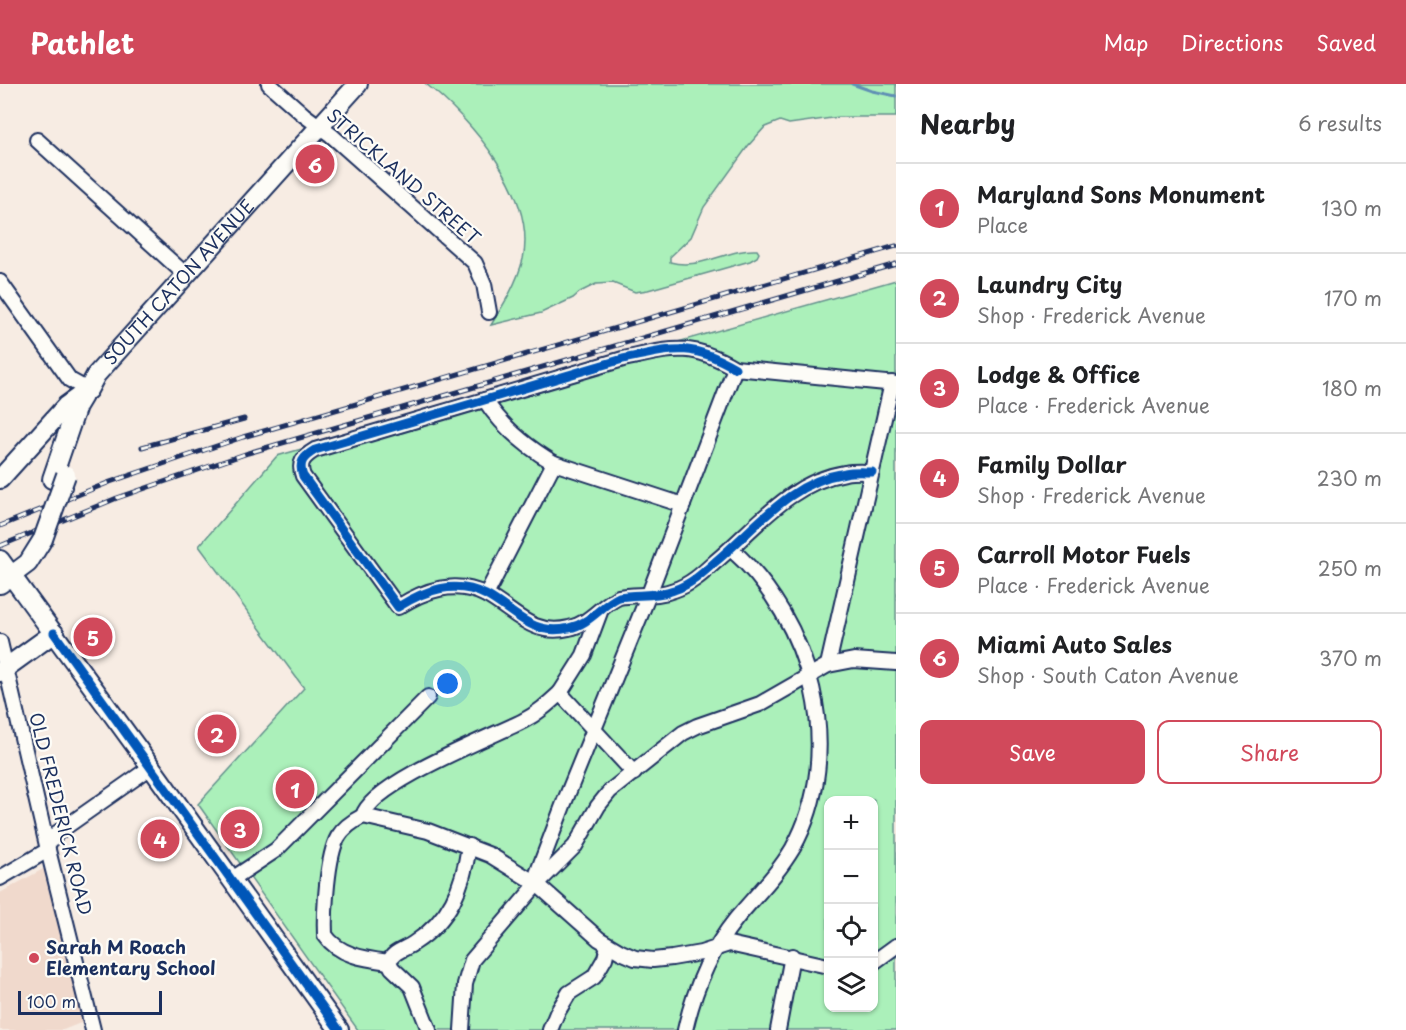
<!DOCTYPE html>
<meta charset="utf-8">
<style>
:root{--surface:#fff;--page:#f6f6f6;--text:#202124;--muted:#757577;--line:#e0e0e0;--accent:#d1495b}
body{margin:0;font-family:"Playpen Sans",sans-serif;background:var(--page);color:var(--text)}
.controls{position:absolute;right:18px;bottom:18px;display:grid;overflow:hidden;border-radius:12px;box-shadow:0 2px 4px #0004}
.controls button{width:54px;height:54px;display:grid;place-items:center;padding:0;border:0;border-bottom:2px solid var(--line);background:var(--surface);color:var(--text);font:30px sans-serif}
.scale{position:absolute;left:18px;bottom:15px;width:144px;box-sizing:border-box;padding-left:6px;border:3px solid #1b2f5e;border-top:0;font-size:16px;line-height:21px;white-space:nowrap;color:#1b2f5e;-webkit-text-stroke:4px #fdfcf7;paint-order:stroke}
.you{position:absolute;left:448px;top:600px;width:21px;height:21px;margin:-15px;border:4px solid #fff;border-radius:50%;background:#1a73e8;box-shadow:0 0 0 9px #1a73e833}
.badge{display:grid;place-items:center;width:39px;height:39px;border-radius:50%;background:var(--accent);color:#fff;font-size:20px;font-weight:700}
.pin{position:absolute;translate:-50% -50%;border:3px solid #fff;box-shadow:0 2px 6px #0006}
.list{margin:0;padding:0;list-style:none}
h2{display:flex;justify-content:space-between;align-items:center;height:78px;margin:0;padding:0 24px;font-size:26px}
h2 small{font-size:20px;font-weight:400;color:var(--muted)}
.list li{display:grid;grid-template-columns:39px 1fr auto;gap:18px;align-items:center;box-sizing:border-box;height:90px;padding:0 24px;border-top:2px solid var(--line)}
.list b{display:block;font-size:22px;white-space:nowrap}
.list p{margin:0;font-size:20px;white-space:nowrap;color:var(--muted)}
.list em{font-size:20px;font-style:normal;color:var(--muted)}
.actions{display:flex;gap:12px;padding:18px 24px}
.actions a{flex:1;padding:14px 0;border:2px solid var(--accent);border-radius:12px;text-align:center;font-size:21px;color:var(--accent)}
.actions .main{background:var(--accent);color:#fff}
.icon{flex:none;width:33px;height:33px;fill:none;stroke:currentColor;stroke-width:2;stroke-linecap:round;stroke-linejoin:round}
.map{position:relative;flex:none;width:896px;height:946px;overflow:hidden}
header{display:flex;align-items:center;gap:36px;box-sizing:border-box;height:84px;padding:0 30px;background:var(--accent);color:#fff}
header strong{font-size:28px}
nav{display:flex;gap:33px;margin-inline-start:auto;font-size:21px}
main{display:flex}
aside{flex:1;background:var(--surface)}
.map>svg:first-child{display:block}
</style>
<header>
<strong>Pathlet</strong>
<nav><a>Map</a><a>Directions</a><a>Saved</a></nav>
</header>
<main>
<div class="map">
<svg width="896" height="946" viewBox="0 0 896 946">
<rect width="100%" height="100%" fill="#f7ece3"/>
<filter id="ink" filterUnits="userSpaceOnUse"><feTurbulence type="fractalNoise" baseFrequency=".0167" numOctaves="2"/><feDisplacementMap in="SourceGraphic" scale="12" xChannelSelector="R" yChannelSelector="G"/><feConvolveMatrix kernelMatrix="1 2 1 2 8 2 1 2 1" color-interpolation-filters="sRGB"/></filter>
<g filter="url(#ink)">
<!-- built -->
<polygon fill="#f0d9cc" points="45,784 83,938 63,946 0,946 0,809"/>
<!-- green -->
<g fill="#abf0ba" stroke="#63908c" stroke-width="1.5" fill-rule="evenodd">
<path d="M 426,0 L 896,0 L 896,33 L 839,33 L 789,40 L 780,37 L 765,43 L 748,62 L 704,123 L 691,153 L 670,173 L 670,178 C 700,187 728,164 757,166 L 759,169 L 757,173 L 750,177 L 648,206 L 635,208 L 613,199 L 596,200 L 580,208 L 573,214 L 541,229 L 491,241 C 504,220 517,199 523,175 C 537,112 471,35 426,0 Z"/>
<path d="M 896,196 L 896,946 L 358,946 L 198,720 L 304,604 L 199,462 L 277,372 ZM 828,716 L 874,716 L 874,924 L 828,924 Z"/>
</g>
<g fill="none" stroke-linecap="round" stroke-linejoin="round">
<!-- stream -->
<polyline stroke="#5f8fb4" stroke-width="3" points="852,0 872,7 896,12"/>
<!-- minor casing -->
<g stroke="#1b2f5e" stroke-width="18">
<g id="minor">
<polyline points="269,0 304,31 331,51 475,179 484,200 489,228"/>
<polyline points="37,56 186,191"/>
<polyline points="0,198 70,296 88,306"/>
<path d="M 735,284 C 689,257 672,265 623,275 L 315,366 C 303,373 298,379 303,392 L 398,523 C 425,506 455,495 486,511 C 514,526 532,553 569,544 C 590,540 601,521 619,513 C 637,510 657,513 674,506 C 690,501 703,489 715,478 C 755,445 789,398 845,389 C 854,387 864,388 872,388"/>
<path d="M 485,316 C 502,343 527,363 554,379 L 683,421"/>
<polyline points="486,511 554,379"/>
<polyline points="0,558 48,766 93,946"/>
<polyline points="828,581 892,299"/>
<polyline points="560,609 584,571 600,528"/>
<path d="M 634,689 L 560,609 C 548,620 537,630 523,637 C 491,653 372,699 363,732 L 428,747 L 490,771 L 537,800 L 599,855 L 621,868 L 635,874 L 653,876 L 672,874 L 701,869 L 729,860 L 828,882"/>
<path d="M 363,732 C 353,737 344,743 338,753 C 327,772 324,829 325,851 C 339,872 366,875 389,878"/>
<polyline points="47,761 57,749 151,683"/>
<polyline points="0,794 48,766"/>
<polyline points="232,795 276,766 428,613"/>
<polyline points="537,800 537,790 564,719 649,510 735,284 896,300"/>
<polyline points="874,878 896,862"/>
<path d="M 429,946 L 412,903 L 392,884 L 389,878 C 393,867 404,866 414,859 C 450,836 463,803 469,762"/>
<polyline points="462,946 465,900 472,876 537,800 575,762 598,722 610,707 683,649 697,642 760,620 828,581 854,576 896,579"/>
<polyline points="550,946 557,929 569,909 594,893 605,874 608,861"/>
<path d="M 685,946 C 694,907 711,866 736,835 C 756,811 777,791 793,764 C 847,667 811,535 731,465"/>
<polyline points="778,946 792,872"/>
</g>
</g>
<!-- major casing -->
<g stroke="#1b2f5e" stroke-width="22">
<g id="major">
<path id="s1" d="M 0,395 L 66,322 L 88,306 L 96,291 L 358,0"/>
<polyline points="52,395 77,322 83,312"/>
<polyline points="0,476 151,683 339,946"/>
<polyline points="0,500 28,479 43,455"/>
<polyline points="0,588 54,549"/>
</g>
</g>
<!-- minor -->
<use href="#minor" stroke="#fdfcf7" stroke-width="14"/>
<!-- major -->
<use href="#major" stroke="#fdfcf7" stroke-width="18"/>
<!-- rail casing -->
<g stroke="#1b2f5e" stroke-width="5">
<g id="rail">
<polyline points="142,363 244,335"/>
<polyline points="0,442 110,398 243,353 896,162"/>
<polyline points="0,462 117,414 248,369 896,180"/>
</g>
</g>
<!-- rail -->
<use href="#rail" stroke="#fdfcf7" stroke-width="3" stroke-dasharray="9" stroke-linecap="butt"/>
<!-- major-bridge casing -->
<g stroke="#1b2f5e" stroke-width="22" stroke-linecap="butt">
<polyline id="major-bridge" points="43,455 66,391"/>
</g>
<!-- major-bridge -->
<use href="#major-bridge" stroke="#fdfcf7" stroke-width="18"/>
<!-- cycleway casing -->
<g stroke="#fdfcf7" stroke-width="13">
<g id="cycleway">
<path d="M 735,284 C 689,257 672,265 623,275 L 315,366 C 303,373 298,379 303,392 L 398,523 C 425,506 455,495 486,511 C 514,526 532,553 569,544 C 590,540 601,521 619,513 C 637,510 657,513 674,506 C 690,501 703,489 715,478 C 755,445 789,398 845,389 C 854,387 864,388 872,388"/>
<polyline points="54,549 339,946"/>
</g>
</g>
<!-- cycleway -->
<use href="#cycleway" stroke="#0057b8" stroke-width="9"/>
</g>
</g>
<!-- markers -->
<circle fill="#d1495b" stroke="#fdfcf7" stroke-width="2" cx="34" cy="874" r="6"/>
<g text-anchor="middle" stroke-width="4.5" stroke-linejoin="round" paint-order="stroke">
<!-- street labels -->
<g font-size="18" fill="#1b2f5e" stroke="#fdfcf7">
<text transform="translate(403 93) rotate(41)" y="6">STRICKLAND STREET</text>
<text dy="6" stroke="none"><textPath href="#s1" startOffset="267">SOUTH CATON AVENUE</textPath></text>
<text transform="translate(60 730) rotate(76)" y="6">OLD FREDERICK ROAD</text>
</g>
<!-- poi labels -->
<g font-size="18" font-weight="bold" fill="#1b2f5e" stroke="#fdfcf7" text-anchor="start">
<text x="46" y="870">Sarah M Roach<tspan x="46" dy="21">Elementary School</tspan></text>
</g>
</g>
</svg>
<div class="controls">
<button>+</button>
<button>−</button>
<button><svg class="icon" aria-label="locate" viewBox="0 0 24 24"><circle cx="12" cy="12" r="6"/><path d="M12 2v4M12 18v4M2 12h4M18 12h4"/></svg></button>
<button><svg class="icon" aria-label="layers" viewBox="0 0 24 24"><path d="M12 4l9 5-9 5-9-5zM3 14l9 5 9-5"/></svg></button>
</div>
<div class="scale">100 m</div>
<div class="you"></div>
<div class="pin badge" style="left:295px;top:705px">1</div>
<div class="pin badge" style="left:217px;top:650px">2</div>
<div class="pin badge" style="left:240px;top:745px">3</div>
<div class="pin badge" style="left:160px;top:755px">4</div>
<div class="pin badge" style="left:93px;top:553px">5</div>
<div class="pin badge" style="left:315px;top:80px">6</div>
</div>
<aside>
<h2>Nearby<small>6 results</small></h2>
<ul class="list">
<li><span class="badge">1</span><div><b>Maryland Sons Monument</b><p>Place</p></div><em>130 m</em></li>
<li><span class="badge">2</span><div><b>Laundry City</b><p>Shop · Frederick Avenue</p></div><em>170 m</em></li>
<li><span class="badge">3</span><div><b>Lodge &amp; Office</b><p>Place · Frederick Avenue</p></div><em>180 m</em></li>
<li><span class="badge">4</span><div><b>Family Dollar</b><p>Shop · Frederick Avenue</p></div><em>230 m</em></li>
<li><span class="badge">5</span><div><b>Carroll Motor Fuels</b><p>Place · Frederick Avenue</p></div><em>250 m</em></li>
<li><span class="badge">6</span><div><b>Miami Auto Sales</b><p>Shop · South Caton Avenue</p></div><em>370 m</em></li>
</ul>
<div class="actions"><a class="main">Save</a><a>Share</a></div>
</aside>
</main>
